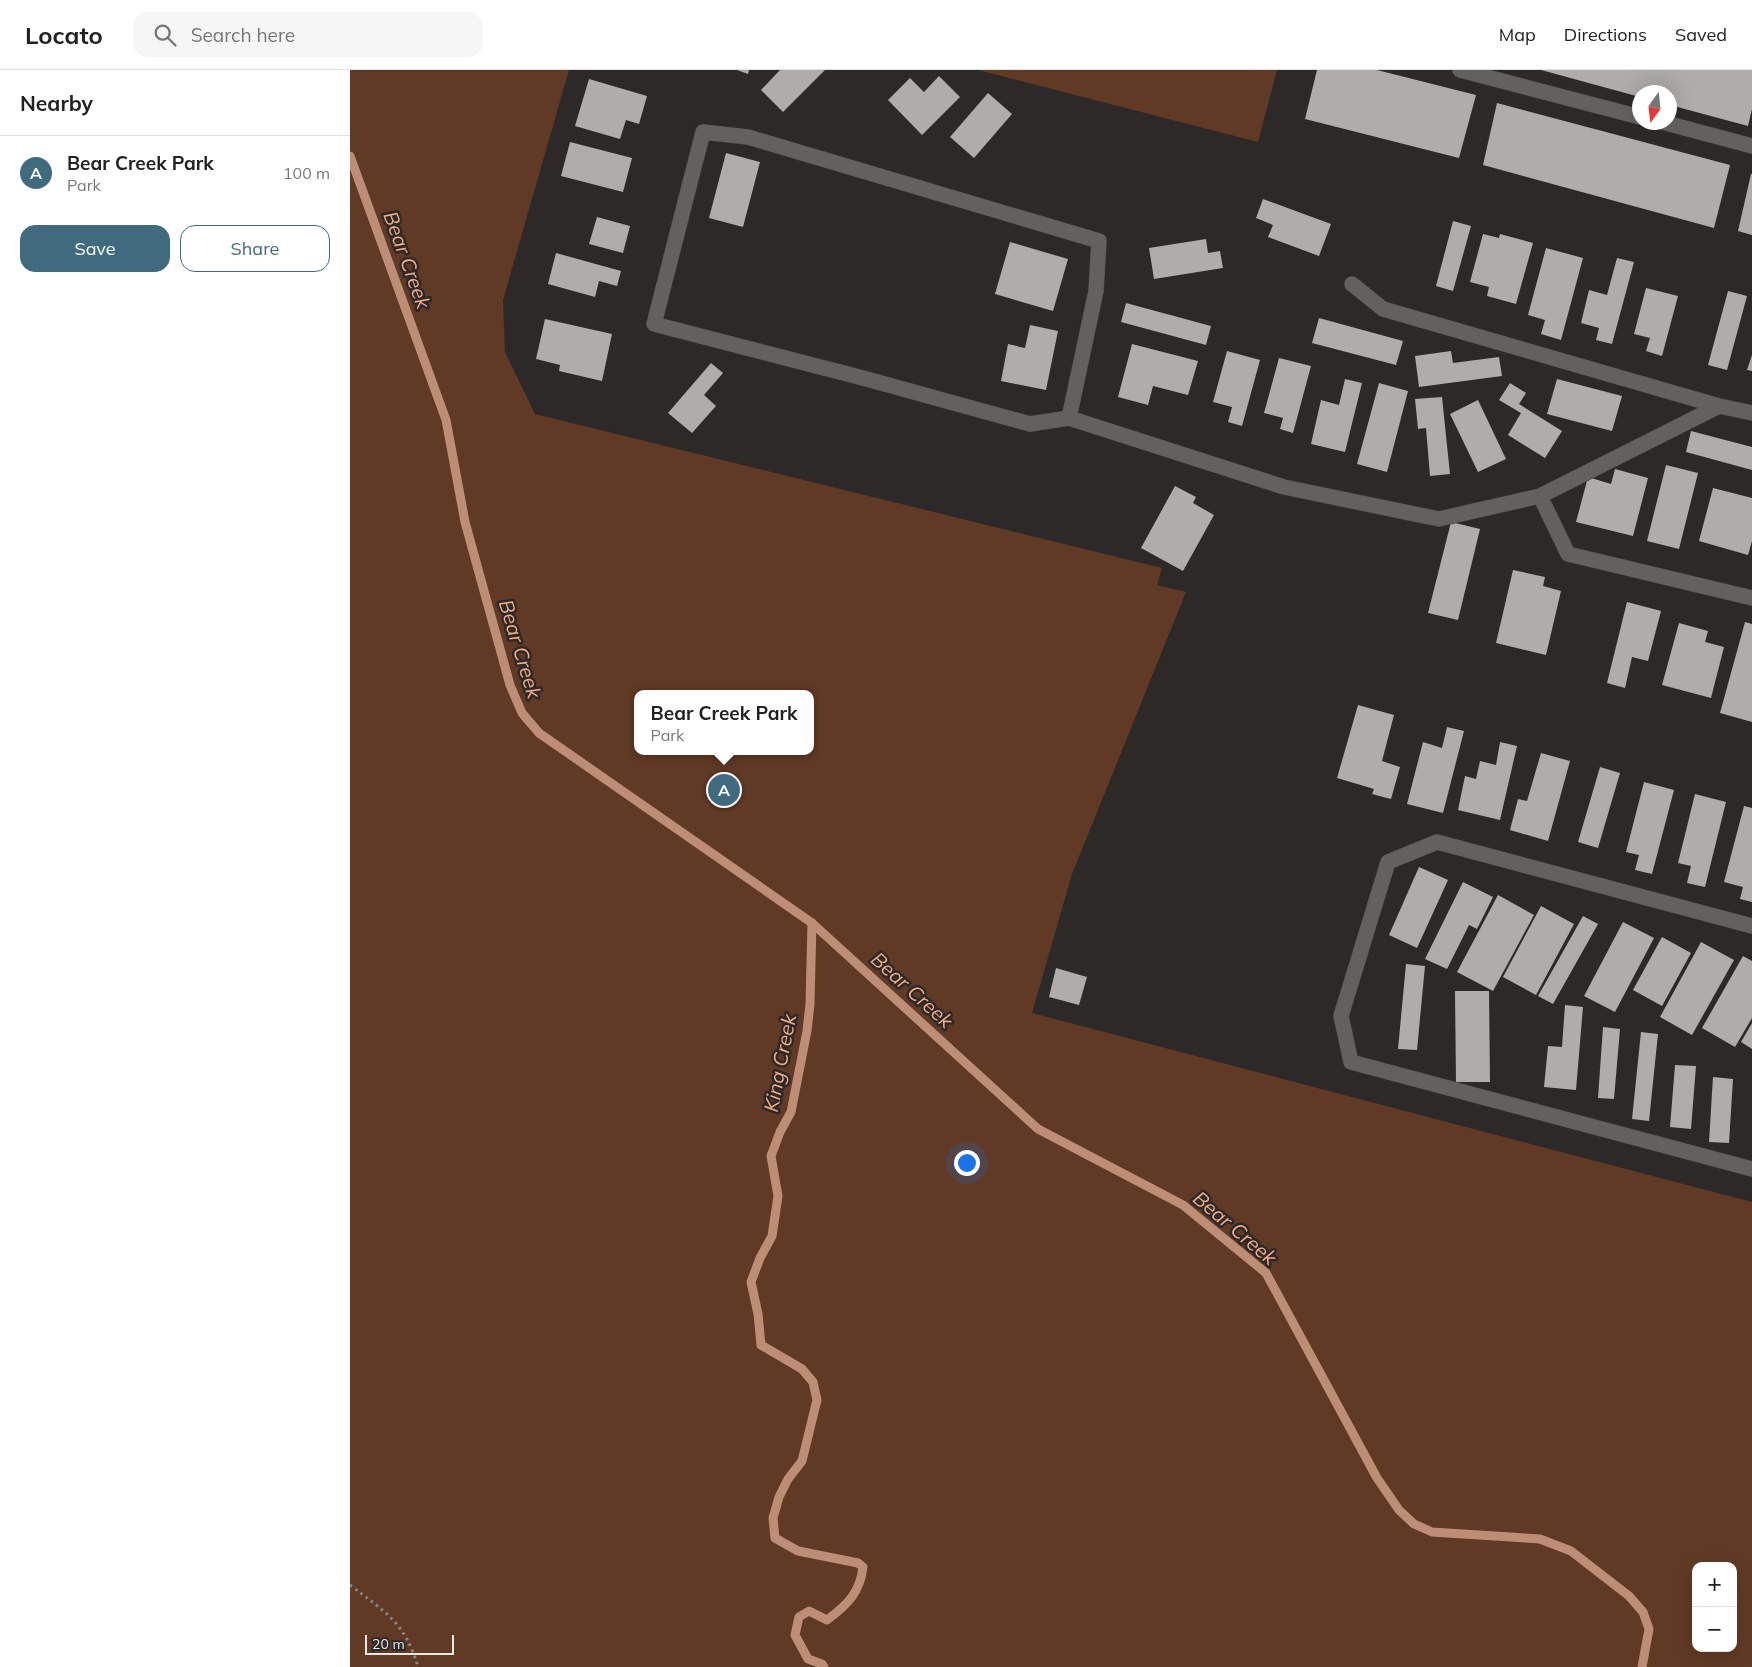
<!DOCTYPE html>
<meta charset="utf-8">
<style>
:root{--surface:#fff;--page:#f6f6f6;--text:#222;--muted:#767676;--line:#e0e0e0;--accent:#406b7e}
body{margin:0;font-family:Mulish,sans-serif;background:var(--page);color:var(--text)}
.controls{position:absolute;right:15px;bottom:15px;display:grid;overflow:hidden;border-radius:10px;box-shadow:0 5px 20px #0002}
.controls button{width:45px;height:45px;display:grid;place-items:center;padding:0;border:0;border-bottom:1px solid var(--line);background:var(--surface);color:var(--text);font:25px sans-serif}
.compass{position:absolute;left:1282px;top:15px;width:45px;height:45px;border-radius:50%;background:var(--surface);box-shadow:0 5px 20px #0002;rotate:195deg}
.scale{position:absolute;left:15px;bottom:12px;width:89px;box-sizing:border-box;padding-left:5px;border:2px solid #eae8e7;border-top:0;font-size:14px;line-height:18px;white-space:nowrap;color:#eae8e7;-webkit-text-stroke:4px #2c2928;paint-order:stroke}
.you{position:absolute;left:616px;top:1092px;width:18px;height:18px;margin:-12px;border:4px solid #fff;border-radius:50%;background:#1a73e8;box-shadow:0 0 0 8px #1a73e833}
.badge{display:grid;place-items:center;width:32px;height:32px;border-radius:50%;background:var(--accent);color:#fff;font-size:16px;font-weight:700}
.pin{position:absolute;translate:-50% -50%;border:2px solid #fff;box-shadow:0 1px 5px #0006}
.popup{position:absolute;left:284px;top:620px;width:180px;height:65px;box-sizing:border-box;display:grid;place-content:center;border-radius:10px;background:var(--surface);filter:drop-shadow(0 1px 4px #0005);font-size:16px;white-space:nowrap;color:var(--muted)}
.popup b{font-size:19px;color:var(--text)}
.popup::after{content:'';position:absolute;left:50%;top:100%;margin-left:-10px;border:10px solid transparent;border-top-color:var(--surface)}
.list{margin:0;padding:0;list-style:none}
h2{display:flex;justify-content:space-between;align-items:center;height:65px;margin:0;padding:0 20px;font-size:21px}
h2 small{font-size:16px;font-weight:400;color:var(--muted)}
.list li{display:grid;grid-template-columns:32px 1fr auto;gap:15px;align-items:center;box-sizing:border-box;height:75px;padding:0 20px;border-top:1px solid var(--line)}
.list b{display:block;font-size:19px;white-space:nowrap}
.list p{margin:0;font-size:16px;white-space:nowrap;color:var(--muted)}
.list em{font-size:16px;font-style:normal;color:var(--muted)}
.actions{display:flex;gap:10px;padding:15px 20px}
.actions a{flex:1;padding:11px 0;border:1px solid var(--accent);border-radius:15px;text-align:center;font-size:18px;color:var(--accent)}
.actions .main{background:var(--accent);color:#fff}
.icon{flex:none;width:28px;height:28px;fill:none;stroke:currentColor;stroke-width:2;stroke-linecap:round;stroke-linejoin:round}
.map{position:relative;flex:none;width:1402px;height:1597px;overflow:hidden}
header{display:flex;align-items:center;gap:30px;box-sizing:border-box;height:70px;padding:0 25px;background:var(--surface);border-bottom:1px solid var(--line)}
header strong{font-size:24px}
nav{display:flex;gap:28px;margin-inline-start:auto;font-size:18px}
.search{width:350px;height:45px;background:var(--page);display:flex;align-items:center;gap:12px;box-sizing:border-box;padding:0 18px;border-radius:15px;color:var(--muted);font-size:19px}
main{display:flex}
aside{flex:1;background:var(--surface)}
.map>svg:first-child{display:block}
</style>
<header>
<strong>Locato</strong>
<div class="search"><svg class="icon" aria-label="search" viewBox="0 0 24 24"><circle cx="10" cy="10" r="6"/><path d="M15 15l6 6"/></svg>Search here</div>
<nav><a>Map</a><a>Directions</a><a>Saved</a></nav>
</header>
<main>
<aside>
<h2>Nearby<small></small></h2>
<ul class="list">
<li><span class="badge">A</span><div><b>Bear Creek Park</b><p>Park</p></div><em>100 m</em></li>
</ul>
<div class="actions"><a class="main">Save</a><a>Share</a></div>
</aside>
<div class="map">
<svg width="1402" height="1597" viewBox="0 0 1402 1597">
<rect width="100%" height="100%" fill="#2c2928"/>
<!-- green -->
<g fill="#603a25" fill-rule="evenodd">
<path d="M 0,0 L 219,0 L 153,230 L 155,282 L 185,344 L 812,498 L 807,515 L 836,522 L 722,804 L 682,943 L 1402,1132 L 1402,1597 L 0,1597 ZM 288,624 L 460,624 L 460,681 L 288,681 ZM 1346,1496 L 1383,1496 L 1383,1578 L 1346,1578 Z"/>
<polygon points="628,0 927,0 908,72"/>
</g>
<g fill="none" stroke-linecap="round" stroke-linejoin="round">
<!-- stream -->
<g stroke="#bd8e75" stroke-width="9">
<polyline points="0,86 96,350 115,452 160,615 172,643 189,663 462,853 688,1059 833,1135 916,1203 1027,1408 1049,1440 1064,1454 1082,1462 1190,1469 1221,1481 1279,1526 1293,1542 1299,1559 1292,1597"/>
<path d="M 462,853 L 460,934 L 457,961 L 441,1042 L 430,1062 L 421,1086 L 428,1126 L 422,1166 L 410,1188 L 401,1212 L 408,1244 L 411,1275 L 452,1299 L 463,1312 L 467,1330 L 452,1391 L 438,1409 L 429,1427 L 423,1448 L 425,1468 L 448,1481 L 508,1493 L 513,1497 C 510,1523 497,1535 477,1550 L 459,1541 L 449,1547 L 445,1565 L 458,1589 L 472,1594 L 474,1597"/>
</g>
</g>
<!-- building -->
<g fill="#afacaa">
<polygon points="387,0 399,0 398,4"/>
<polygon points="430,0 475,0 433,42 411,20"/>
<polygon points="967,0 1027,0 1126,25 1109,88 955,49"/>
<polygon points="1191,0 1402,0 1402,39 1398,56 1320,35 1320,22 1290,22 1290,27"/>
<polygon points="589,6 610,27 572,65 538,30 560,8 574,22"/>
<polygon points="239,9 297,26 289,54 276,50 270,69 225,56"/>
<polygon points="638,23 662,44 624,88 600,67"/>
<polygon points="1147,33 1380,95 1364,158 1133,95"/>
<polygon points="220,72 282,88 273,122 211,106"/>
<polygon points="376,83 410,92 393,157 359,148"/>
<polygon points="1401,104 1402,104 1402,165 1388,161"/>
<polygon points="913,129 981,154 969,186 918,167 923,155 906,148"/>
<polygon points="247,147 280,156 273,183 239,174"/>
<polygon points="1103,151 1121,156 1103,221 1086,216"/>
<polygon points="1133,164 1149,168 1150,164 1183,173 1166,234 1137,226 1139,217 1120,212"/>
<polygon points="856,169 858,183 870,181 873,198 804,209 799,178"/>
<polygon points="660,172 718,189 703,241 645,224"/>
<polygon points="1196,178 1233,188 1211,270 1191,264 1195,250 1178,245"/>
<polygon points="206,183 271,201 267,216 249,211 245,227 198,214"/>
<polygon points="1267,188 1284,192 1262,274 1246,270 1249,258 1231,253 1239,220 1257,225"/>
<polygon points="1296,218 1328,226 1312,286 1296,281 1300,268 1284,264"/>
<polygon points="1378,221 1397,226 1377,300 1358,295"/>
<polygon points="776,233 861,256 856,275 771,252"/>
<polygon points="969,248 1053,271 1046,295 962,273"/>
<polygon points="195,249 262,264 252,311 209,301 210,295 186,289"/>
<polygon points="680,255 708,261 696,320 651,311 658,274 675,278"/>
<polygon points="782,274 848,291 838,325 803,316 798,335 768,327"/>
<polygon points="877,281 910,290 892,356 878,352 882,337 863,332"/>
<polygon points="1101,281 1103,293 1149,287 1152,306 1069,317 1065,286"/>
<polygon points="1402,285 1402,301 1397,300"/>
<polygon points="929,288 961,296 943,363 930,359 933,348 914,343"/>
<polygon points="361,293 373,303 354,325 366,336 342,363 318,343"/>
<polygon points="995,309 1012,313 995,382 961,374 971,330 989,335"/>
<polygon points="1207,309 1272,326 1262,361 1197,344"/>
<polygon points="1029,313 1058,321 1037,402 1007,394"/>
<polygon points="1160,313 1176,323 1169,334 1212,361 1195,388 1158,365 1171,343 1149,330"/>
<polygon points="1092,327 1100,404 1080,406 1076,358 1068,359 1065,329"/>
<polygon points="1128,330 1156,389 1128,402 1100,344"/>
<polygon points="1341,361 1402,377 1402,400 1336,382"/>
<polygon points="1316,395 1348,403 1329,479 1297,471"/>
<polygon points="1265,399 1298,408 1283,466 1226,452 1238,407 1261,414"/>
<polygon points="825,416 846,427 843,433 864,445 833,501 791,478"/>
<polygon points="1363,418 1402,428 1402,471 1398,485 1349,471"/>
<polygon points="1101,452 1130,459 1108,550 1078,543"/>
<polygon points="1163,500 1195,507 1193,516 1211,521 1196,585 1146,573"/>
<polygon points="1277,532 1311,541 1298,591 1282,587 1275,618 1257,613"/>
<polygon points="1395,552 1402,554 1402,652 1370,643"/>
<polygon points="1329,553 1358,561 1355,572 1374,577 1361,628 1312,615"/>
<polygon points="1008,635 1044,645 1032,691 1050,697 1041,729 1022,724 1024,719 987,708"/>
<polygon points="1097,657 1114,661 1093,743 1057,734 1073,672 1092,678"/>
<polygon points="1150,672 1167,676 1150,750 1108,740 1115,706 1126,709 1130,691 1146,695"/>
<polygon points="1191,683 1220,691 1198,771 1160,760 1168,729 1177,731"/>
<polygon points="1250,697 1270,703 1248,778 1228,772"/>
<polygon points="1294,712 1324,720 1302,804 1285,800 1289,785 1276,782"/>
<polygon points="1345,724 1376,732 1355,817 1337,813 1341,796 1328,793"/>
<polygon points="1394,736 1402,738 1402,832 1390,829 1393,817 1374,812"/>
<polygon points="1069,797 1098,810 1067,878 1039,865"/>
<polygon points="1113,812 1143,827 1127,859 1119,855 1097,899 1075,889"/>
<polygon points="1148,825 1184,845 1143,921 1107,902"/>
<polygon points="1191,836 1224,854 1186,925 1153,907"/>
<polygon points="1233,846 1248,854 1203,934 1188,926"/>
<polygon points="1273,852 1304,868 1265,942 1234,926"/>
<polygon points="1312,867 1341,883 1312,936 1283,920"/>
<polygon points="1351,872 1384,890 1342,965 1310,947"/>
<polygon points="1393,886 1402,891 1402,948 1385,977 1352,958"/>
<polygon points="1056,894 1075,896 1067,980 1048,979"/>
<polygon points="706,898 737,907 729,935 699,927"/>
<polygon points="1105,921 1139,921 1140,1012 1106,1012"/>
<polygon points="1215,935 1233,937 1226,1020 1194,1017 1198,976 1212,977"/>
<polygon points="1402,953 1402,979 1391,972"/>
<polygon points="1253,957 1270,959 1264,1029 1248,1028"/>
<polygon points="1291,962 1308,964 1299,1051 1282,1049"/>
<polygon points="1325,995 1346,996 1341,1059 1320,1057"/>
<polygon points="1363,1007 1383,1009 1379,1073 1359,1072"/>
</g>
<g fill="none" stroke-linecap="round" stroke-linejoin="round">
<!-- lane casing -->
<g stroke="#474544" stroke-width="16">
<g id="lane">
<polyline points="1110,0 1290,47"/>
<polyline points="1312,52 1402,76"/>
<polyline points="1002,214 1033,239 1369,336 1402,343"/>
<polyline points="719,348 746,221 749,171 398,67 353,62 304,254 513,308 680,354 719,348 934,417 1089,449 1190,426 1369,336"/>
<polyline points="1190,426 1218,484 1402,528"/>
<polyline points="1402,856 1087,772 1038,792 991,946 1001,992 1402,1099"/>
</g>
</g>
<!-- path -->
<path stroke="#898786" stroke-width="3" stroke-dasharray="2.5 4" stroke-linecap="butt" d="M 0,1515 C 35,1542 55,1552 68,1597"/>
<!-- lane -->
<use href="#lane" stroke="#63605e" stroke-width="15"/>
</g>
<g text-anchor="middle" stroke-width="5" stroke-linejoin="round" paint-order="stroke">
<!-- water labels -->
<g font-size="20" font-style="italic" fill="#f6ac84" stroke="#2c2928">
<text transform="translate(57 190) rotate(70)" y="7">Bear Creek</text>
<text transform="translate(170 579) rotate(73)" y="7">Bear Creek</text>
<text transform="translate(562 920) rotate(42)" y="7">Bear Creek</text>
<text transform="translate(430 993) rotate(-79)" y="7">King Creek</text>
<text transform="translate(885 1158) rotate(40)" y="7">Bear Creek</text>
</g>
</g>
</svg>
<div class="controls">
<button>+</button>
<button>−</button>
</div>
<svg class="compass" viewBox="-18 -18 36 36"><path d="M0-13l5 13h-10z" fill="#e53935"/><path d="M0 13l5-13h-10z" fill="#767676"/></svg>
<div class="scale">20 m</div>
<div class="you"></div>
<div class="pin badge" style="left:374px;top:720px">A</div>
<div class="popup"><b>Bear Creek Park</b>Park</div>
</div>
</main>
